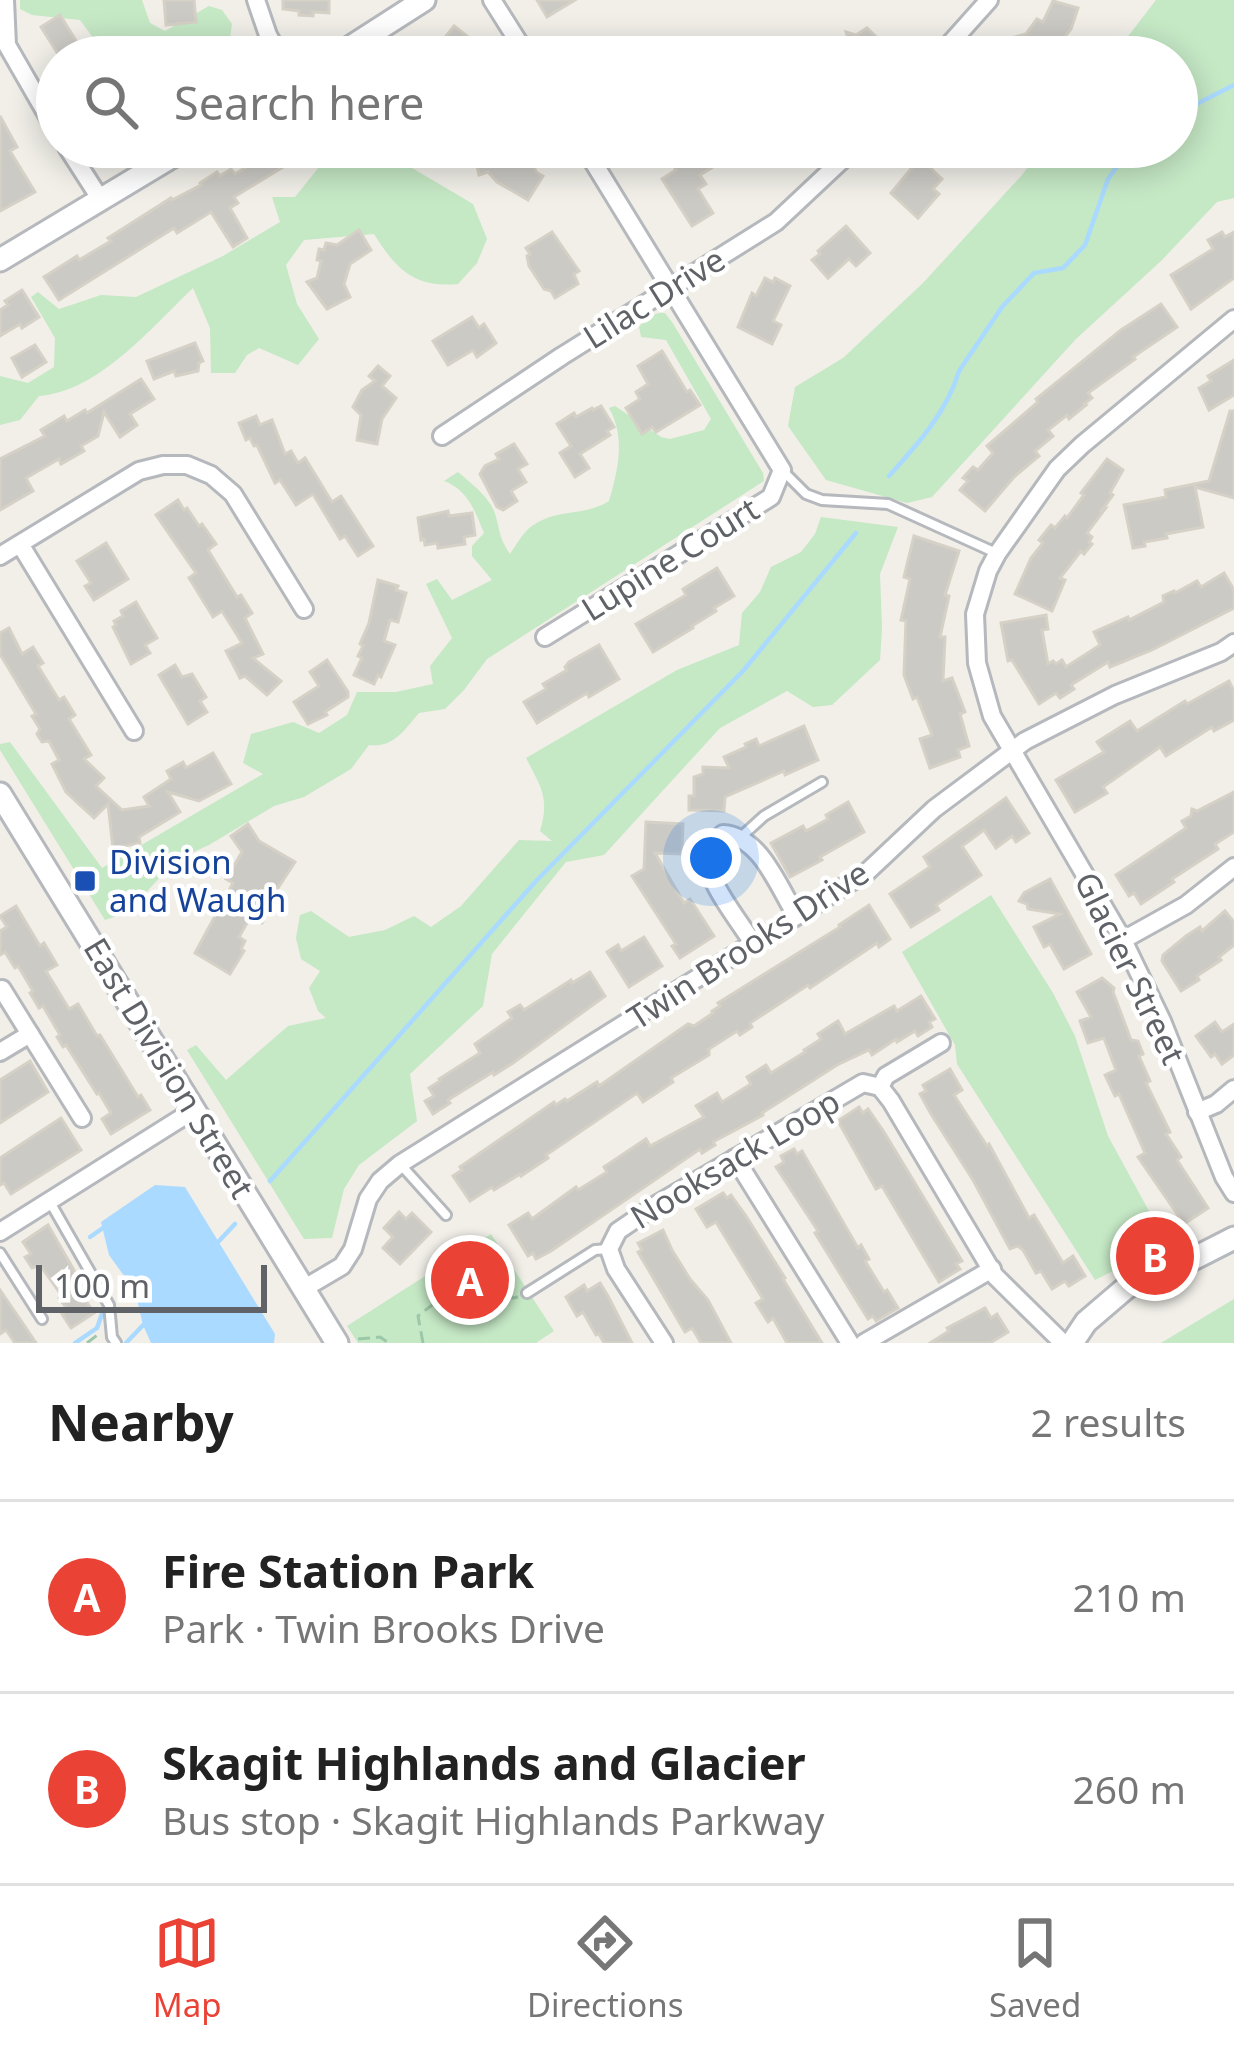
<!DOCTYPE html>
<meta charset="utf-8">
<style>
:root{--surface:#fff;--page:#f6f6f6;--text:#222;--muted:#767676;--line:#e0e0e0;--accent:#ea4335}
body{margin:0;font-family:"Noto Sans",sans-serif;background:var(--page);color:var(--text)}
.scale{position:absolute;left:36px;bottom:30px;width:231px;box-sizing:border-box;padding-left:12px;border:6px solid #5f6368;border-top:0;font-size:33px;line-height:42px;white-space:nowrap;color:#5f6368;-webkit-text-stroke:9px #fff;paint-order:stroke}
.you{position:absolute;left:711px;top:858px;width:42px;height:42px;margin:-30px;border:9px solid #fff;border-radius:50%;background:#1a73e8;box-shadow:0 0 0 18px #1a73e833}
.badge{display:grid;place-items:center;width:78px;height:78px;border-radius:50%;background:var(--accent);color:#fff;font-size:39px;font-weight:700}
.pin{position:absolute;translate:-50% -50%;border:6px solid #fff;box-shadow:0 3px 12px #0006}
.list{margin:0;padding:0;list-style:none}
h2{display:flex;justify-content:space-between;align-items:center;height:156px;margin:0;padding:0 48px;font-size:51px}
h2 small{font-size:39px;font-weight:400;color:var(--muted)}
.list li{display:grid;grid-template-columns:78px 1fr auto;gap:36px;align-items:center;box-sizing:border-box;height:192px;padding:0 48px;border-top:3px solid var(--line)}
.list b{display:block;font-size:45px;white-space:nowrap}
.list p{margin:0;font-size:39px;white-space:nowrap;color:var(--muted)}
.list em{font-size:39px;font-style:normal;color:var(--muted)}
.icon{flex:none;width:66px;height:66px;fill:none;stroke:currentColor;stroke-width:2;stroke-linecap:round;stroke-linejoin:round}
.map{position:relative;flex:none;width:1234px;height:1343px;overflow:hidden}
.search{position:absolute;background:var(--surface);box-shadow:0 6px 30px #0003;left:36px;right:36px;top:36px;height:132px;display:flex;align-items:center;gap:30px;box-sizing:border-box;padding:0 42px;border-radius:66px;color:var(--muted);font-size:45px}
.sheet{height:540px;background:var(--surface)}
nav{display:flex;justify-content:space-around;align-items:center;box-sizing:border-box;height:168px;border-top:3px solid var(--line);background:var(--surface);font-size:33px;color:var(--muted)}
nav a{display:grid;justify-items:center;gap:6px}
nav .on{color:var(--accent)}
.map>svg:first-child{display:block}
</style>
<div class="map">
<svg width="1234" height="1343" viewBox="0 0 1234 1343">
<rect width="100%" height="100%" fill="#f1efe8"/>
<!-- green -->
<g fill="#c5e8c5">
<polygon points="20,0 142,0 150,23 165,31 209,6 222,10 232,24 229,45 211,54 98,57 102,50 80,20 32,15 20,9"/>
<polygon points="1156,0 1234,0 1234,198 1217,202 1161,261 1076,339 932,497 907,503 826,480 788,426 795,387 843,358 923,283 1022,175 1043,147 1177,147 1177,57 1112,57"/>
<path d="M 353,147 L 385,152 L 473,204 L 487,239 L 477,263 L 458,284 C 414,288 396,269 374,234 L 304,240 L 286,265 L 297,304 L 319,339 L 298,365 L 259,348 L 247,355 L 235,373 L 211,373 L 210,328 L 193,288 C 151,328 98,392 39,396 L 20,420 L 0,425 L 0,376 L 28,383 L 54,367 L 55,338 L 31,297 L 38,292 L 59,309 L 101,295 L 136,297 L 223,256 L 280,222 L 272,197 L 295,197 L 323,162 Z"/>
<path d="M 659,313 L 665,313 L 672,322 L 763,473 L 764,481 L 487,659 L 464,690 L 445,709 L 419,713 C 404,730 394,748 369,745 L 351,769 L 304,797 L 274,806 L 209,845 L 176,860 L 139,900 L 120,915 L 105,920 L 0,750 L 0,744 L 10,742 L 102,868 L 263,774 L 243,763 L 251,734 L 293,722 L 319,733 L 347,715 L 357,692 L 396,692 L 433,684 L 430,666 L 452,638 L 426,584 L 437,579 L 452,600 L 492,580 L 472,556 L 472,546 L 484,533 C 475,511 468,490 444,481 L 458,472 C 472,484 492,499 496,517 C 501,535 499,537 510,554 C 517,544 524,530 535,524 C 558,509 586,516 609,501 C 618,470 626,438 609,408 L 615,406 L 661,437 L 670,439 L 704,430 L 711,419 L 666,340 L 641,337 L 639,327 L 647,317 Z"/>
<path d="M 821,517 L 898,527 L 880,574 L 882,628 L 880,660 L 832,705 L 813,707 L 787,691 L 720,728 L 604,855 L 566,862 L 492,954 L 483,1006 L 410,1074 L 417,1121 L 359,1165 L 344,1189 L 332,1238 L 304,1239 L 187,1050 L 196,1045 L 226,1080 L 288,1026 L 326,1018 L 318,1011 L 309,988 L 320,971 L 301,959 L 296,938 L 300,915 L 311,911 L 349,937 L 385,930 L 414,916 L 431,927 L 461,906 L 519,840 L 552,841 L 540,831 C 550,798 541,787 526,758 L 677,670 L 739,645 L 742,613 L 760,592 L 771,567 L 801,552 L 815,534 Z"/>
<polygon points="991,895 1053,993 1075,1036 1108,1136 1167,1244 1095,1280 957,1064 955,1045 902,952"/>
<polygon points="491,1234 554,1331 536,1343 358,1343 347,1326"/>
<polygon points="1234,1299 1234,1343 1161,1343"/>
</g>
<!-- water -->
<polygon fill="#aadaff" points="155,1185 185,1187 275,1334 274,1343 151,1343 143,1325 135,1291 109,1255 101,1222"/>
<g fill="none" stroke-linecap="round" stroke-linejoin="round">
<!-- stream -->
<g stroke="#aadaff" stroke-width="4.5">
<polyline points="1177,114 1234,85"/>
<path d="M 889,476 C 917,445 947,412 959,371 L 1002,307 L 1034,273 L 1063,268 L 1085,245 L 1108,179 L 1131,147"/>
<polyline points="270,1181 537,880 743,671 856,533"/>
<polyline points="90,1237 103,1228"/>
<polyline points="219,1241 235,1224"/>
<polyline points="75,1343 97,1328 103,1311"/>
<polyline points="126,1343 147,1321"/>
</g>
</g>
<!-- building -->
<g fill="#cccac5" stroke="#d6d1c6" stroke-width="3">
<polygon points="164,0 194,0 196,22 166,25"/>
<polygon points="283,0 329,0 329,13 313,12 313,16 299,15 299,11 283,9"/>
<polygon points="537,0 575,0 547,17"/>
<polygon points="1053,1 1078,8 1071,29 1059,44 1063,48 1054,57 1023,57 1015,37 1026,34 1037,19 1043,22"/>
<polygon points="60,15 80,47 75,50 80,57 60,57 41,27"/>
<polygon points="454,26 494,57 442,57 434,51"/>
<polygon points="867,28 887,47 878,57 834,57 849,41 846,32 856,35"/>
<polygon points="0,116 17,147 10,151 35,192 0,211"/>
<polygon points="257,147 316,147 234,197 238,203 230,208 247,238 233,247 211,212 177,233 174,228 59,300 44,277 77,256 79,260 111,241 108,238 171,198 172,200 201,185 200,183 217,172 220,176 231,169 235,174 256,161 250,151"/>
<polygon points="477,147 528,147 536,172 543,176 528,200 497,182 488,172 479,175 474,153"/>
<polygon points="662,147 701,147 713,167 700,175 706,184 698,189 713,213 692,226 662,179 676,170"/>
<polygon points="920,158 942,179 933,189 939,194 918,218 891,193"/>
<polygon points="846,226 870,253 856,266 849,259 828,278 812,260 820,254 818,251"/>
<polygon points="359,230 371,250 350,264 344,284 350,297 327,309 307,282 317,278 321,261 317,260 319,249 324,250 326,243 337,245"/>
<polygon points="552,232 579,271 574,274 578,284 555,298 551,291 544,289 529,266 527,256 530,254 526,248"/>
<polygon points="1222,232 1225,237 1234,232 1234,278 1191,309 1171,275 1213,249 1208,240"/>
<polygon points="765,278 773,282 775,278 790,286 773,321 781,325 772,344 738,327 752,293 756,296"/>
<polygon points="22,290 39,317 22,328 20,324 0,336 0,310 8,305 5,301"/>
<polygon points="1161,304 1177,327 1133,357 1135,359 1088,393 1092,398 1084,404 1086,405 1069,419 1067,415 1048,430 1053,436 1035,451 1039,456 1014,477 985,511 960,490 968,481 963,478 973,467 978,470 993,453 987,446 1038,402 1036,399 1121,330"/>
<polygon points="472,317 479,328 484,324 496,343 477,357 473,350 448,365 433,341"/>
<polygon points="195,343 203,361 199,363 198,371 176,376 174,371 154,379 147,361"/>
<polygon points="35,345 46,362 22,377 12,358"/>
<polygon points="662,351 687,392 690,390 700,405 656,432 652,427 642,434 626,408 640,399 636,392 648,384 638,366"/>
<polygon points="1234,360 1234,395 1209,410 1199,388 1211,381 1208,376"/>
<polygon points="378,366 390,376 382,386 396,398 382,419 377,444 357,440 361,415 353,407 362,390 375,381 369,376"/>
<polygon points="141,379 154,399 130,414 137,425 120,437 104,412 98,436 81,446 84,451 61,464 59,459 26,478 33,491 0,510 0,459 45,436 41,430 64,416 67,421 85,410 87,413"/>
<polygon points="601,406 614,427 607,431 610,435 580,454 589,468 575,477 560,453 571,446 557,424 574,413 576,417 592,408 593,410"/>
<polygon points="1230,411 1234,411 1234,498 1195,487 1203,527 1166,534 1167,538 1144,542 1145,546 1133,548 1124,505 1166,497 1165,490 1209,481"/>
<polygon points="256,416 260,425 272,420 285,454 291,451 298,463 305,458 332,502 341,496 373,546 358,556 345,536 340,539 313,494 296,505 280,480 275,483 257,445 254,446 250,438 246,440 239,423"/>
<polygon points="514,444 527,464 518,469 526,482 511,491 517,501 503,510 497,507 480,474 485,466 499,459 496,454"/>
<polygon points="1107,459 1123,470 1110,493 1113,495 1102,510 1105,509 1087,533 1092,537 1089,542 1092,544 1084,554 1081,551 1060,578 1065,580 1052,611 1015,594 1031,558 1043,543 1039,540 1051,525 1055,528 1065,516 1067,518 1084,495 1081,493"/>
<polygon points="178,500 184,510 187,508 199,526 202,524 216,544 208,550 237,597 241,595 252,613 245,618 263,654 253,658 281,681 267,695 245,676 240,678 226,651 242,643 222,611 213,617 189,578 196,573 156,515"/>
<polygon points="448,511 449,516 472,513 475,535 464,537 465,544 438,548 437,543 425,545 424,539 421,540 418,518"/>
<polygon points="914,536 959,551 945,595 949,596 940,637 945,637 943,681 952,678 965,712 960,714 969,746 958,750 960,757 930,768 920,739 932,735 917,697 913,699 904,675 906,621 901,620 910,579 904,577"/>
<polygon points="106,543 128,579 94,600 85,586 91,583 77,561"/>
<polygon points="717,568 734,596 714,608 716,611 692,626 693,628 653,652 636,624 686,595 683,589"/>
<polygon points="1224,573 1234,590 1234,608 1152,650 1110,667 1108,662 1071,685 1074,689 1060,698 1056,693 1039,704 1012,660 1008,661 1001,623 1046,615 1048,629 1042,630 1048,664 1053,661 1056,664 1062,660 1066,667 1100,645 1094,632 1128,617 1129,620 1164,602 1163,596 1174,591 1175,593 1197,581 1201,587"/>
<polygon points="378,580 398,586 396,590 406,593 398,622 390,620 384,641 395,645 381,677 378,675 374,684 354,675 362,658 358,656 363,646 360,644 369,623"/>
<polygon points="136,602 157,638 145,645 150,653 131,664 113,627 116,625 114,621 123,616 121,611"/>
<polygon points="9,628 22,654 33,647 43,663 38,666 59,700 64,697 75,715 69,719 91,755 84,759 104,778 96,786 122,810 149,806 144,797 171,779 167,771 183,762 186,768 213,753 231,784 199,801 168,792 180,812 139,837 140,843 113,848 108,804 94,818 66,792 52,764 59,760 49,741 42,742 37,734 40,729 32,716 36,714 0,654 0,633"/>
<polygon points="599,645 619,679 589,697 587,693 537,723 524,702 546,689 543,684 567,670 565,667 569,662"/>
<polygon points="327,660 348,692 348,697 325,712 327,715 308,724 294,702 319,686 310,672"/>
<polygon points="175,665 182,677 192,674 206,697 200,701 207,712 188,724 159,675"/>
<polygon points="1229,681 1234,691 1234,720 1214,731 1212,727 1166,756 1160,747 1103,787 1107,793 1075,812 1056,780 1104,752 1097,742 1130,721 1137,731 1185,701 1187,704"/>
<polygon points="804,726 818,760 785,775 784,771 725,797 724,811 689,810 689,796 694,796 694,777 703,774 703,767 729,768 724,757 746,747 745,744 756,739 759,746"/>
<polygon points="1234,792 1234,832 1215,844 1218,849 1172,879 1174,882 1141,904 1134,893 1129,896 1116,875 1186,828 1182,821 1191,816 1192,809 1197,811"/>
<polygon points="1006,798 1029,833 1016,842 1012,836 996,848 984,830 962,846 981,875 936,905 939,910 911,927 890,894 930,867 924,857"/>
<polygon points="848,802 864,832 820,857 822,860 790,877 771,843 803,826 806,831 828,819 826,815"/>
<polygon points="646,822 683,824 682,854 655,853 684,903 690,899 714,936 680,958 672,946 676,944 632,876 644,869"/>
<polygon points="248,824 259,841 295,862 265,908 270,910 262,923 251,916 239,937 245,941 241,949 244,951 230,974 195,953 233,883 226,879 242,852 231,836"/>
<polygon points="1050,879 1091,954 1064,969 1050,944 1044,947 1034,927 1060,914 1028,909 1027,904 1019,901 1024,893"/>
<polygon points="869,905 890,939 879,947 877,943 810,988 808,985 750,1023 752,1027 740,1035 737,1031 709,1049 709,1055 671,1078 673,1082 643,1102 637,1093 546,1155 548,1158 521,1176 520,1174 494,1190 492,1187 470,1201 453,1176 462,1170 460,1167 554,1102 556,1105 565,1099 567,1101 597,1082 599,1086 688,1024 694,1026 713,1013 712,1011 720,1006 718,1003 840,927 839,925"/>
<polygon points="16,906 40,946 44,943 57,965 46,971 69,1009 78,1004 97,1036 100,1035 138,1097 141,1095 150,1110 111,1134 102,1119 111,1113 99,1093 97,1094 66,1045 63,1047 57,1037 60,1035 43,1006 39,1008 30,993 33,991 18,966 15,968 5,952 0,955 0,931 7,927 0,916"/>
<polygon points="1225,911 1234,922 1234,945 1219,957 1221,960 1197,976 1199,980 1181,991 1162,961 1163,955 1186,936 1200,927 1202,931"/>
<polygon points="644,937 662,966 629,987 607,952 618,945 621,951"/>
<polygon points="590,972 605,996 513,1063 494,1075 493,1072 448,1100 450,1103 433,1114 425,1101 434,1096 429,1088 440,1081 439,1079 480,1053 475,1044 512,1018 508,1012 520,1005 524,1010 571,980 572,983"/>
<polygon points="1102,978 1114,988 1113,992 1131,1040 1138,1041 1143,1054 1139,1056 1150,1081 1146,1083 1170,1132 1166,1134 1181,1157 1177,1160 1208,1208 1184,1224 1138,1157 1145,1153 1119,1094 1115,1096 1105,1075 1116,1070 1104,1038 1088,1043 1080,1021 1091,1017 1077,992"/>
<polygon points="921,996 935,1019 929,1022 932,1027 918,1036 915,1031 897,1042 896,1039 872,1055 869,1050 837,1065 762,1113 763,1115 713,1142 715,1145 702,1153 700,1149 551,1251 536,1259 533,1253 528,1256 509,1225 528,1213 532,1219 576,1187 578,1190 607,1172 604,1167 646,1139 650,1146 704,1117 696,1106 717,1093 722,1102 751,1084 747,1077 766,1065 771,1073 805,1052 804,1050 821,1039 818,1034 838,1021 845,1034 894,1006 897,1011"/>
<polygon points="1215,1022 1222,1032 1234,1024 1234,1055 1222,1064 1215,1054 1211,1057 1196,1036"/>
<polygon points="30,1061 48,1092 0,1123 0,1080"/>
<polygon points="950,1069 962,1090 954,1095 987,1146 989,1144 1029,1218 1034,1215 1063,1263 1073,1256 1085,1276 1069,1286 1065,1281 1052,1289 1041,1271 1036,1273 1023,1250 1018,1246 1010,1249 973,1180 931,1114 920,1094 926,1091 923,1085"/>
<polygon points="859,1107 863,1113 868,1109 884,1132 962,1261 956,1264 960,1269 939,1282 882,1186 876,1189 838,1121"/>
<polygon points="61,1118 81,1150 11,1194 4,1183 0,1185 0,1158"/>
<polygon points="794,1149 797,1154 802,1151 858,1248 861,1245 869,1259 865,1261 884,1292 887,1290 898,1308 876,1321 873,1316 868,1319 815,1233 818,1231 776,1167 784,1162 781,1156"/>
<polygon points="723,1193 727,1198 731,1195 746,1216 785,1278 783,1279 822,1343 787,1343 773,1318 768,1322 756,1303 763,1299 716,1222 707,1227 696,1209"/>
<polygon points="399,1212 406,1219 412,1213 431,1232 400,1264 383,1248 393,1237 384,1228"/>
<polygon points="48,1225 79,1279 74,1283 94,1313 71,1328 62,1314 68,1310 59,1298 62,1296 40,1265 32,1268 25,1257 31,1254 23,1242"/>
<polygon points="663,1230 672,1250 690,1279 708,1300 731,1343 701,1343 692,1328 685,1332 638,1252 642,1250 638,1243"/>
<polygon points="600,1283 608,1296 632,1343 604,1343 599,1334 596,1335 583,1312 577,1316 566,1297 584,1285 587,1291"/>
<polygon points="0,1290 24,1325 36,1343 15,1343 6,1330 0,1334"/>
<polygon points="985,1308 991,1318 997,1314 1008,1332 990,1343 930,1343 949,1331 947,1328"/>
</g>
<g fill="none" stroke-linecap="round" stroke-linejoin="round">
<!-- service casing -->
<g stroke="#b5b8bc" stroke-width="14">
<g id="service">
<polyline points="782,470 806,494 822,500 888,504 996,553"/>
<polyline points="742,836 764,816 822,782"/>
<polyline points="401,1165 446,1215"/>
<polyline points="50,1202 109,1305 112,1337 116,1343"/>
<polyline points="0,1253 42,1319"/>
<polyline points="527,1293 595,1250 609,1249"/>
</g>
</g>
<!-- minor casing -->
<g stroke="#b5b8bc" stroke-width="22">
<g id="minor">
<polyline points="5,0 7,45 57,132"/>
<polyline points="256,0 268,35 280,57"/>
<polyline points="492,0 528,57"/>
<polyline points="938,57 989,0"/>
<polyline points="67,147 101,200"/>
<polyline points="1234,319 1082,445 1057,469 997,554 988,571 975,614 977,663 992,716 1123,940 1162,1021 1224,1177 1234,1193"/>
<polyline points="442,436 562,356 776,222 856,147"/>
<polyline points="20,544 134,731"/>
<polyline points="0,556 139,471 163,465 187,465 211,475 233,494 304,609"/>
<polyline points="545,637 771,497 782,470 584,147"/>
<polyline points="1123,940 1186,905 1234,867"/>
<path d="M 753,943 C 741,924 706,880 707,858 C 708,848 715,841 723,834 C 760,836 778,886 796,915"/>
<polyline points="2,989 82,1118"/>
<polyline points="0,1052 30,1034"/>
<polyline points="880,1087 886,1076 941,1043"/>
<polyline points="1197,1112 1216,1104 1234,1089"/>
<polyline points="735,1158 850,1343"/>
<polyline points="0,1232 194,1110"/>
<polyline points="303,1289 342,1266 353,1249 368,1199 380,1181 400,1164 867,872 934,809 1025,741 1115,695 1221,652 1234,643"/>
<polyline points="664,1343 616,1269 609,1249 618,1231 656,1205 863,1083 880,1087 891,1101 995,1276 1063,1343"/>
<polyline points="864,1343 992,1269"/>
</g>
</g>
<!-- tertiary casing -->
<g stroke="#b5b8bc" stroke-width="27">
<g id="tertiary">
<polyline points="335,57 424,0"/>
<polyline points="0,260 188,147"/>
<polyline points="0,794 337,1343"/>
<polyline points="1072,1343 1086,1322 1127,1287 1157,1271 1183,1264 1234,1238"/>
</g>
</g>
<!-- path -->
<g stroke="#9cc7a9" stroke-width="3" stroke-dasharray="12 6" stroke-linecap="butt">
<polyline points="358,1339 380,1337 389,1343"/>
<polyline points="87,1343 100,1333"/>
<path d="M 423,1343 L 418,1316 C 439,1298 462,1287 490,1294 C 501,1297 505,1300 518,1297"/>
</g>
<!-- service -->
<use href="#service" stroke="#fff" stroke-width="8"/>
<!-- minor -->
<use href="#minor" stroke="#fff" stroke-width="16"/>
<!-- tertiary -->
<use href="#tertiary" stroke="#fff" stroke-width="21"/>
</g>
<!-- markers -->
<rect fill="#1a4fb4" stroke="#fff" stroke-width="4.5" x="73" y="869" width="24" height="24" rx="6"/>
<g text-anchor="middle" stroke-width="9" stroke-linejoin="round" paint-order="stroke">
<!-- street labels -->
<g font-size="33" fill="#5f6368" stroke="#fff">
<text transform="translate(654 298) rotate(-32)" y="12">Lilac Drive</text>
<text transform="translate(670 559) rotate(-32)" y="12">Lupine Court</text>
<text transform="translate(748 945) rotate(-33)" y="12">Twin Brooks Drive</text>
<text transform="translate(1130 968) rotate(64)" y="12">Glacier Street</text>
<text transform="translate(169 1068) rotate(59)" y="12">East Division Street</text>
<text transform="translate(735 1159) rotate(-31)" y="12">Nooksack Loop</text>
</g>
<!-- transit labels -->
<g font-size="33" fill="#164399" stroke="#fff" text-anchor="start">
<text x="109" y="874">Division<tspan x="109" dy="38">and Waugh</tspan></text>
</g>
</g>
</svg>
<div class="scale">100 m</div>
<div class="you"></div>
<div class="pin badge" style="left:470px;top:1280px">A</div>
<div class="pin badge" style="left:1155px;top:1256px">B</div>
<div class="search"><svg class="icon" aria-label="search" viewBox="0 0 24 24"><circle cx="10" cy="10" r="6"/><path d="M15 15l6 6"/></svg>Search here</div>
</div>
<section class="sheet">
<h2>Nearby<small>2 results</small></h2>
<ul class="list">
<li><span class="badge">A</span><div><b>Fire Station Park</b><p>Park · Twin Brooks Drive</p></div><em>210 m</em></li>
<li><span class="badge">B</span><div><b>Skagit Highlands and Glacier</b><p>Bus stop · Skagit Highlands Parkway</p></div><em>260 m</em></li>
</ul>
</section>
<nav>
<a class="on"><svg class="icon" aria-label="map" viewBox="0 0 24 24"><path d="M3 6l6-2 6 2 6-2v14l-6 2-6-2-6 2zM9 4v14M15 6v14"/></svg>Map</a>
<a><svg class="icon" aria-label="directions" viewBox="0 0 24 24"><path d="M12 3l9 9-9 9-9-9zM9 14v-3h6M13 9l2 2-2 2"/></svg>Directions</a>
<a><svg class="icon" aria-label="saved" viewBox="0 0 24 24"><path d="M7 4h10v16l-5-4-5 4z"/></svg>Saved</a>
</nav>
